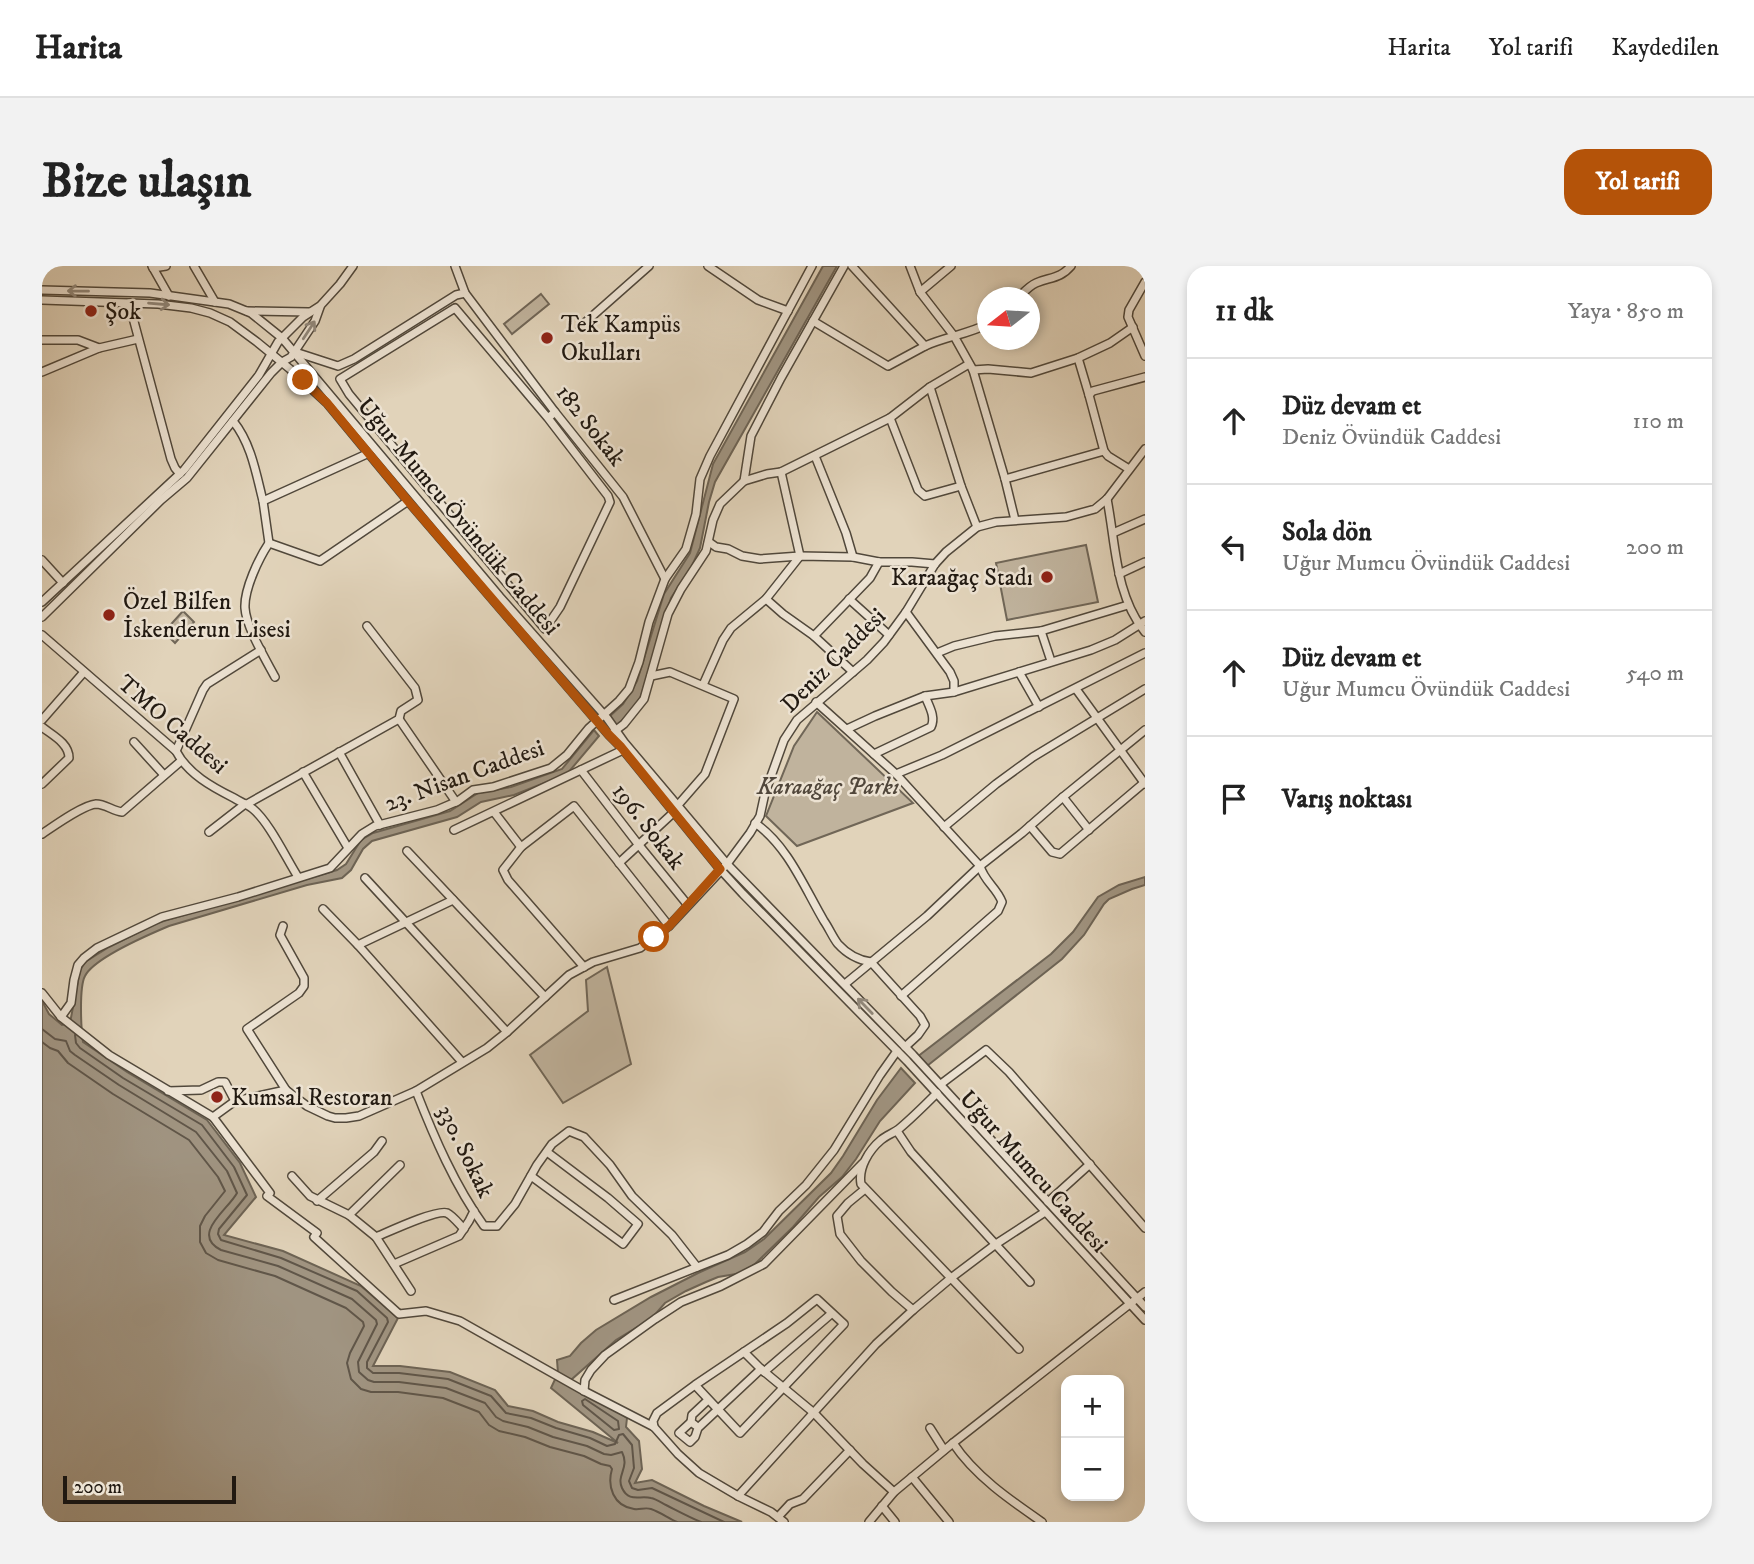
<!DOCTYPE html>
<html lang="tr">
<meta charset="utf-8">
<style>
:root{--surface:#fff;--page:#f2f2f2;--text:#222;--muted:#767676;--line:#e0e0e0;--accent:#b45309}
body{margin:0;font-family:"IM FELL DW Pica",serif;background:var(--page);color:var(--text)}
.controls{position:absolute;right:21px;bottom:21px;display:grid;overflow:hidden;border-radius:14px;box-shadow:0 4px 10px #0003}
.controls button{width:63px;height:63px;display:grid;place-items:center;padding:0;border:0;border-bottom:2px solid var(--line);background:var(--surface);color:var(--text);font:35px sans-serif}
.compass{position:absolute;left:935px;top:21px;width:63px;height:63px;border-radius:50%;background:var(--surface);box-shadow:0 4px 10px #0003;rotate:253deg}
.scale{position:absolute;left:21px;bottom:18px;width:173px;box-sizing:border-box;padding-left:7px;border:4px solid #211911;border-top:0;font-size:19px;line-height:24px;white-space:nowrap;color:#211911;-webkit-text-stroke:5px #ece2d2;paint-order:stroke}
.stop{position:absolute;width:21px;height:21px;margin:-16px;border:5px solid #b45309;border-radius:50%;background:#fff}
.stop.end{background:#b45309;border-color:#fff;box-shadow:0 2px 7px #0008}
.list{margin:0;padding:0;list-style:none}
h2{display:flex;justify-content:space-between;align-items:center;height:91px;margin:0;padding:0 28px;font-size:30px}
h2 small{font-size:23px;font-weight:400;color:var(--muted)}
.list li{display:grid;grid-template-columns:46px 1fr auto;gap:21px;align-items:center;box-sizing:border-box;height:126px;padding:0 28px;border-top:2px solid var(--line)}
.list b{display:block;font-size:26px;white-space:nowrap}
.list p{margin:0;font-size:23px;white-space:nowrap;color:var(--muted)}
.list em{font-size:23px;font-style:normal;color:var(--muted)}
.icon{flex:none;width:38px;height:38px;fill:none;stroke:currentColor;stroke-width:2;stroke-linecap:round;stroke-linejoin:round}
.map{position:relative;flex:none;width:1103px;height:1256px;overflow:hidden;border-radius:21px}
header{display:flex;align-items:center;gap:42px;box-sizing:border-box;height:98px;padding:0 35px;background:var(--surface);border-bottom:2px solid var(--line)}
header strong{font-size:33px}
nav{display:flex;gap:38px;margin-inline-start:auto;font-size:24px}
.intro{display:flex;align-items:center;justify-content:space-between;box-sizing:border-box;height:168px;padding:0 42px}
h1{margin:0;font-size:49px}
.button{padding:18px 32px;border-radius:21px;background:var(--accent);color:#fff;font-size:24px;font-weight:700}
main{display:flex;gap:42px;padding:0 42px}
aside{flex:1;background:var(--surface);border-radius:21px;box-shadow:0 4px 10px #0003}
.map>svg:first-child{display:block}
</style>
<header>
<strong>Harita</strong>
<nav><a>Harita</a><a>Yol tarifi</a><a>Kaydedilen</a></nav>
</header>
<div class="intro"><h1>Bize ulaşın</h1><a class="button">Yol tarifi</a></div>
<main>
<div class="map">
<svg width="1103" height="1256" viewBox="0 0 1103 1256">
<rect width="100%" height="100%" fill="#e1d3ba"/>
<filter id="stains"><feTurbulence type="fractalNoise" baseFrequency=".00286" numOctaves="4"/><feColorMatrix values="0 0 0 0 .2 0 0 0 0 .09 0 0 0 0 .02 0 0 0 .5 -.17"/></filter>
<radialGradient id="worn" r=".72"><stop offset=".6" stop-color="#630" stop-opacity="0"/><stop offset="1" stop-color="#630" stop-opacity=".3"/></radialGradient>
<!-- green -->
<g fill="#c0b39d" stroke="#706657" stroke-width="2">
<polygon points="499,28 507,38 470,68 462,58"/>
<polygon points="1044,279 1056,336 965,354 954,297"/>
<polygon points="141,345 152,356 133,377 122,366"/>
<polygon points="775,446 871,537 755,580 724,550 752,480"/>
<polygon points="565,701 589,798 521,837 488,789 546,745 544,714"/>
</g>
<!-- water -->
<g fill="#a09481" stroke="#6d6354" stroke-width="2">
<polygon points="781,0 795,0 673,216 667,236 658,282 649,302 629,332 599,430 594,439 575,460 568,450 581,438 595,415 622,328 648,287 671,198"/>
<path d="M 552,464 L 557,470 L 525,508 L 472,529 L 439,536 L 415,551 L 330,575 L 321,583 L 309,604 L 300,612 L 265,619 L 127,660 C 108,668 52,692 43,710 C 37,721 39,762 41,776 L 85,806 L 165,854 L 198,897 L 214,931 L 182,969 L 241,985 L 319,1020 L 356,1052 L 331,1100 L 358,1100 L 408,1106 L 453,1124 L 466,1140 L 491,1145 L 516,1156 L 551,1166 L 576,1177 L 509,1122 L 516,1107 L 515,1094 L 528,1090 L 539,1077 L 554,1064 L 609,1031 L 656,1007 L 703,986 L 722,973 L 789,907 L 801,890 L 835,834 L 859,802 L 873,817 L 838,855 L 814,893 L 800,911 L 777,931 L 751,961 L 713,998 L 700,1007 L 676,1011 L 664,1016 L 644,1025 L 623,1037 L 610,1052 L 574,1074 L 529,1114 L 585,1152 L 584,1161 L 597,1175 L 600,1203 L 593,1217 L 610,1214 L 662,1240 L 700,1256 L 0,1256 L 0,735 L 7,748 L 20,759 L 28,757 L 38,704 L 43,696 L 67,681 L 115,657 L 295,604 L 304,598 L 319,574 L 331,567 L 408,545 L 436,527 L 469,521 L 520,503 Z"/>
<polygon points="1103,611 1103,619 1090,623 1067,633 1062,638 1042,669 1020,693 885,800 875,791 1009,688 1031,666 1056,631 1077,619"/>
</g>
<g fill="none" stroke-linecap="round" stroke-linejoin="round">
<!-- shore -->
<g stroke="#605649" stroke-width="2">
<path d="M 0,763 L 13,773 L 24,775 L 28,785 L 33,789 L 77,819 L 154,866 L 185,905 L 195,927 C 186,944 148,968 179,984 L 236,1000 L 310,1033 L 334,1054 L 335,1058 L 316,1096 L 317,1106 L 326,1114 L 332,1116 L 357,1116 L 404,1122 L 443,1137 L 454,1151 L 461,1155 L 486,1161 L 511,1171 L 545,1180 L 562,1188 L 569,1189 L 580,1186 C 588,1202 574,1209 580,1222 C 587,1237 598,1229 609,1232 C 614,1233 620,1237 624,1239 C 636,1245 647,1251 659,1256"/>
<polyline points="33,769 34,777 38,782 81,812 160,859 192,901 205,929 177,963 176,968 179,974 239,992 315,1025 345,1052 346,1056 325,1096 325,1102 331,1107 357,1107 406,1113 449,1130 464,1147 489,1152 514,1162 548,1172 565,1180 573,1178 577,1169 581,1168 590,1179 592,1202 587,1215 590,1222 596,1224 610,1222 682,1256"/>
<path d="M 0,776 L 8,782 L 16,785 L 26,797 L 71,828 L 147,874 L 176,911 L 183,925 L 163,950 L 158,960 L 158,976 L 164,987 L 176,994 L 233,1010 L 304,1042 L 321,1056 L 322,1060 L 308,1087 L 305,1097 L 309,1113 L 319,1123 L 329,1126 L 356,1126 L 401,1132 L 437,1146 L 447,1159 L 457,1165 L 483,1171 L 508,1181 L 542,1190 L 559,1198 L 568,1200 L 570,1203 C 565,1220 571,1240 592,1243 C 598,1244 603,1241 609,1243 C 618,1246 626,1252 635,1256"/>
<polygon points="543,1133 576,1155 577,1163 572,1164 541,1139 540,1135"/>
</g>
<!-- minor casing -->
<g stroke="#51483b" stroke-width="10">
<g id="minor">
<polyline points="110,0 127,30"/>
<polyline points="152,0 173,36"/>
<polyline points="413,0 423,27 513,146 581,231 623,313"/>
<polyline points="666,0 716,34 746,45"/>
<path d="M 810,0 L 883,80 C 903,71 926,68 946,58"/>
<polyline points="868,0 878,26"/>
<polyline points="909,0 878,26 912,70 931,104 963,213 973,254"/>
<polyline points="111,2 124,0"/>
<polyline points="1103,16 1087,44 1086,51 1103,90"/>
<polyline points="0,24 108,27 187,38 209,47 240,72 458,331 565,452 582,476 685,598 871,789 1103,1041"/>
<path d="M 976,32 C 982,26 987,20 994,17 C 1008,11 1018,13 1029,0"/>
<polyline points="0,34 116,38 149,42 168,47 188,56 215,76 248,103 285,137 366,235 567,469 579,481 678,603 701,628 865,795 1103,1054"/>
<polyline points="87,37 129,193 133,202 138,208"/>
<polyline points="205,45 267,46"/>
<polyline points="771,55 846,100 883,80"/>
<polyline points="538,61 607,0"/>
<polyline points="0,74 36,74 57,82"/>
<polyline points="253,86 296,100 312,93 414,29 423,27"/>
<polyline points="1036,92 1047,129"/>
<polyline points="931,104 946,103 989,107 1036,92 1068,77 1091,61"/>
<polyline points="0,106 57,82 96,73"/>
<polyline points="888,121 919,220 935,261"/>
<polyline points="506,152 413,42 298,113 307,128 503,363 518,341 568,236 566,230 506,152 513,146"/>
<polyline points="848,152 876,224 883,230 919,220"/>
<path d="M 191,155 C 209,177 214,207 221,235"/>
<polyline points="773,190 804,267 811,291"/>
<polyline points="1087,203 1066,190 1062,185 1047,129 1051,125 1103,111"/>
<polyline points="963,213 1062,185"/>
<polyline points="702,215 709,170 739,112 802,0"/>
<path d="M 1065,233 C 1074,279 1073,329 1103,366"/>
<polyline points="1071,267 1103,253"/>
<polyline points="667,276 674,281 686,283 700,290 718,293 758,290 811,291 837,296 870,296 893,298"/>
<polyline points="227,277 278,295 366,235"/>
<polyline points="0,294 21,317"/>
<polyline points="1077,308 1103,296"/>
<polyline points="724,333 741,348 772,370 811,406"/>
<polyline points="807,333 847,369"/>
<polyline points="0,336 142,204 217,109 236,76 261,51 278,40 298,18 311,0"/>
<polyline points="864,346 908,406 912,415 912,426"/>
<polyline points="0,351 119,234 145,212 229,107 240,96 249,91 273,55 278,41"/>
<polyline points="999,365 1009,395"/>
<path d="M 0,369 L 134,485 C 146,508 170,521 192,532 C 198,536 205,538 211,543 C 227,556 244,592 256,611"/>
<polyline points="772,370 828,312 837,296"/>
<polyline points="895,387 912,380 953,370 999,365 1086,339"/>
<polyline points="977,406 997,441"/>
<polyline points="609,410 628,406 692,433 663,508 636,539"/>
<path d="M 233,411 C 224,394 204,361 203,342 C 202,323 217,292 227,277 L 221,235 L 327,187"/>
<polyline points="661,419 681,374 689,362 724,333 758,290 739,206"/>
<polyline points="1034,423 1103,518"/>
<path d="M 774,436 L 854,508 L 938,600 C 942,615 955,622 960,636 L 956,645 L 859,730"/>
<polyline points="357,453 414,536"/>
<polyline points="0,454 42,406"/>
<path d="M 0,461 C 10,469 27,477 27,492 L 0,518"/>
<polyline points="805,463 833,450 883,430 912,426 1049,384 1073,374 1103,355"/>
<polyline points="570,467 582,458 602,433 626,348 639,323 664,285 671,254 678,238 702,215 725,208 739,206 848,152 888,121 927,98"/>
<polyline points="92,476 122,509"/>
<polyline points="134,485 161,424 165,418 219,384"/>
<polyline points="297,486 338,559"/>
<path d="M 832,488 L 889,461 C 894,451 887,440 883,430"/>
<polyline points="539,504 596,578 645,638"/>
<polyline points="261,506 306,582"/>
<polyline points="854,508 900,489 1103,387"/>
<polyline points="1021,531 1047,564"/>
<polyline points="205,538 357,453 359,445 376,434 373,422 325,360"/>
<polyline points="452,546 479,581"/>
<path d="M 713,557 C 746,580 762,621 782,655 C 787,662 791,672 796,678 C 805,688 816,694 829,696 L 878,750 L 883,759 L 876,769 L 863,781"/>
<polyline points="988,560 1010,586 1018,588 1103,516"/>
<polyline points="902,561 954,518 991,491 1103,423"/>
<polyline points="412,564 581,484"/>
<polyline points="167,566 203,538"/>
<path d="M 0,568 C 12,560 41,539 54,538 C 63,538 71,545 80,546 L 139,495"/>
<polyline points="365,585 503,731"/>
<polyline points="577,597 631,547"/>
<polyline points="323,612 465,766"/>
<polyline points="281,643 316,679 420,796"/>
<polyline points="241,660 238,669 262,712 262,720 257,727 205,763 244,824 265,840 286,850 293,852 304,852 317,850 374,825 445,782 465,766 527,709 551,696 598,682 627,660 685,598 708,567 718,550 723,527 742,474 755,454 825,394 842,376 864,346 893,298 904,286 935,261 954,256 1024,251 1053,243 1065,233 1103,183"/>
<polyline points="316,679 411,634"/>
<polyline points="542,701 466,614 461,604 479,581 532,540 627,660"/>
<polyline points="803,718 885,650 938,600 980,567 1021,531 1103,464"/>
<polyline points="0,727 19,751 67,789 171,851 228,927 225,930 275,967 272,971 357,1048 384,1045 418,1055 542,1125 612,1161 636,1188 657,1207 696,1230 729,1246 742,1256"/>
<polyline points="19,751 29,737 32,714 36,699 42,692 55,682 120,651 196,631 288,602 320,568 333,560 395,544 416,535 431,524 451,521 509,502 525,489 547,462 577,435 587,423 597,396 607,356 623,313 644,283 654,248 658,213 668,190 770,0"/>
<polyline points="899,818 944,784 967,806 1103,962"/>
<polyline points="126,825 159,824 176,816 183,816 193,835"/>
<path d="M 374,825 C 392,871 413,920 442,960 L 455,960 L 473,938 L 495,899 L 510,878 L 527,865 L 542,871 L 568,899 L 590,930 L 630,969 L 655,1001"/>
<path d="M 895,827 C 883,839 871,851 858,862 C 852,867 845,869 839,874 C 827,884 816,902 819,918 L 977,1083"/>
<polyline points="171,851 193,835 244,824"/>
<polyline points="855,865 869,886 988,1016"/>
<polyline points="250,910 268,930 307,949 334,971 369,1025"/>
<polyline points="489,910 581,978 596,958 566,932 505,886"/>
<polyline points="823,923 806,937 795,950 798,968 819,995 850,1026 871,1044"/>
<polyline points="275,935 332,886 340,875"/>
<polyline points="1006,936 1048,898"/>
<polyline points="307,949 358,899"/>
<path d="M 334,971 C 346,966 395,943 405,947 C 411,950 417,958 422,963"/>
<polyline points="352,998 417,970 427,955 432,945"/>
<polyline points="572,1034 686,989 705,978 721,966 737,945 764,919 792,884 838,809 855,785"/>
<polyline points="702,1086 719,1103 772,1147 821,1198 852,1226"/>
<polyline points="722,1106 789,1048"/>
<polyline points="542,1125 543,1114 549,1104 563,1089 613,1053 639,1036 679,1020 722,998 821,897"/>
<polyline points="649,1156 637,1167 648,1176 653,1171 656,1162 719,1103"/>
<polyline points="653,1159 649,1156 650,1149 666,1134"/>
<polyline points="612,1161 611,1155 615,1147 653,1119 745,1057 775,1033 802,1058 698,1167 653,1119"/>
<polyline points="888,1162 902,1184"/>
<path d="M 911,1177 C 933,1210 968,1234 1000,1256"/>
<polyline points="870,1211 907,1256"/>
<polyline points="696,1230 834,1078 871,1044 909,1012 954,978 1003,946"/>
<polyline points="840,1240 853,1256"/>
<polyline points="736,1251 748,1238 761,1233 808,1184"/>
<polyline points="827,1256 852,1226 911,1177 1103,1026"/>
</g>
</g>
<!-- minor -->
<use href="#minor" stroke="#ece2d2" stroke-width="7"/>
</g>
<!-- one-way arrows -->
<defs><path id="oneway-shaft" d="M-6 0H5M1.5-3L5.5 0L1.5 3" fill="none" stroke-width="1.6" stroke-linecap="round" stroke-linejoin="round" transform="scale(1.75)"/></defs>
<g stroke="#91887b">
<use href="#oneway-shaft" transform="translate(36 25) rotate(-179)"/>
<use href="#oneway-shaft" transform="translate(117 38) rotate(5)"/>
<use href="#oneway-shaft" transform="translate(267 64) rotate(-57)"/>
<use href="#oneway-shaft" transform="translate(823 740) rotate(-134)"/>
</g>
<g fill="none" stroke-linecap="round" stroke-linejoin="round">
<!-- route -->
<polyline stroke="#b45309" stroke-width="9" points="261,114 285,137 366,235 567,469 579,481 678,603 627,660 612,671"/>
</g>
<!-- markers -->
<g fill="#8f2418" stroke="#ece2d2" stroke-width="2.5">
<circle cx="49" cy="45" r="7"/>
<circle cx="505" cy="72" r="7"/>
<circle cx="1005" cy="311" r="7"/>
<circle cx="67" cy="349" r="7"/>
<circle cx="175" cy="831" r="7"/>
</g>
<g text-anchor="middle" stroke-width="5" stroke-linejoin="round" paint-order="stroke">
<!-- poi labels -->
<g font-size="24" fill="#211911" stroke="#ece2d2" text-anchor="start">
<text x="63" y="53">Şok</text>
<text x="519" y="66">Tek Kampüs<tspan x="519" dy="28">Okulları</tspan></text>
<text x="991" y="319" text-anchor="end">Karaağaç Stadı</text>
<text x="81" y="343">Özel Bilfen<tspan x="81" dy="28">İskenderun Lisesi</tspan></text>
<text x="189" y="839">Kumsal Restoran</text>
</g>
<!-- street labels -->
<g font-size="24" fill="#211911" stroke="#ece2d2">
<text transform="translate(549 159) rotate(52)" y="8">182 Sokak</text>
<text transform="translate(417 250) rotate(50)" y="8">Uğur Mumcu Övündük Caddesi</text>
<text transform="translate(791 394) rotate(-45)" y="8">Deniz Caddesi</text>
<text transform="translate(131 458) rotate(41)" y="8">TMO Caddesi</text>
<text transform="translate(422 509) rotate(-20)" y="8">23. Nisan Caddesi</text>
<text transform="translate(607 560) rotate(52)" y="8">196. Sokak</text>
<text transform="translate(424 885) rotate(64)" y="8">330. Sokak</text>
<text transform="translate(992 905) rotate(48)" y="8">Uğur Mumcu Caddesi</text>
</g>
<!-- park labels -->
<g font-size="24" font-style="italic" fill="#51473b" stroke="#ece2d2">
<text x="786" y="528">Karaağaç Parkı</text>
</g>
</g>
<rect width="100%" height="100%" filter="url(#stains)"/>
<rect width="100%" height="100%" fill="url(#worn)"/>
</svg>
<div class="controls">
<button>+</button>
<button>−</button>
</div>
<svg class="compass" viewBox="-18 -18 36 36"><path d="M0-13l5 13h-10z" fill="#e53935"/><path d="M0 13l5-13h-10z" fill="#767676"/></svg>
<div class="scale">200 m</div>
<div class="stop" style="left:612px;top:671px"></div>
<div class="stop end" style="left:261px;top:114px"></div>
</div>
<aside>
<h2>11 dk<small>Yaya · 850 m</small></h2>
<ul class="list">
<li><svg class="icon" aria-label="ahead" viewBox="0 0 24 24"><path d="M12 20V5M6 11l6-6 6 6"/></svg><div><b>Düz devam et</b><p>Deniz Övündük Caddesi</p></div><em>110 m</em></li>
<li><svg class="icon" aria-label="left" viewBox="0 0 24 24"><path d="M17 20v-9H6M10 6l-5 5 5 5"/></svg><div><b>Sola dön</b><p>Uğur Mumcu Övündük Caddesi</p></div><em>200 m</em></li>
<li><svg class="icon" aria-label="ahead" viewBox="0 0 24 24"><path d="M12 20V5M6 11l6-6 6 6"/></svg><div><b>Düz devam et</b><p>Uğur Mumcu Övündük Caddesi</p></div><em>540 m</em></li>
<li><svg class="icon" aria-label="arrive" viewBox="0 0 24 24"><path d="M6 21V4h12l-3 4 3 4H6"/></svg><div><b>Varış noktası</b></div></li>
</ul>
</aside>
</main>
